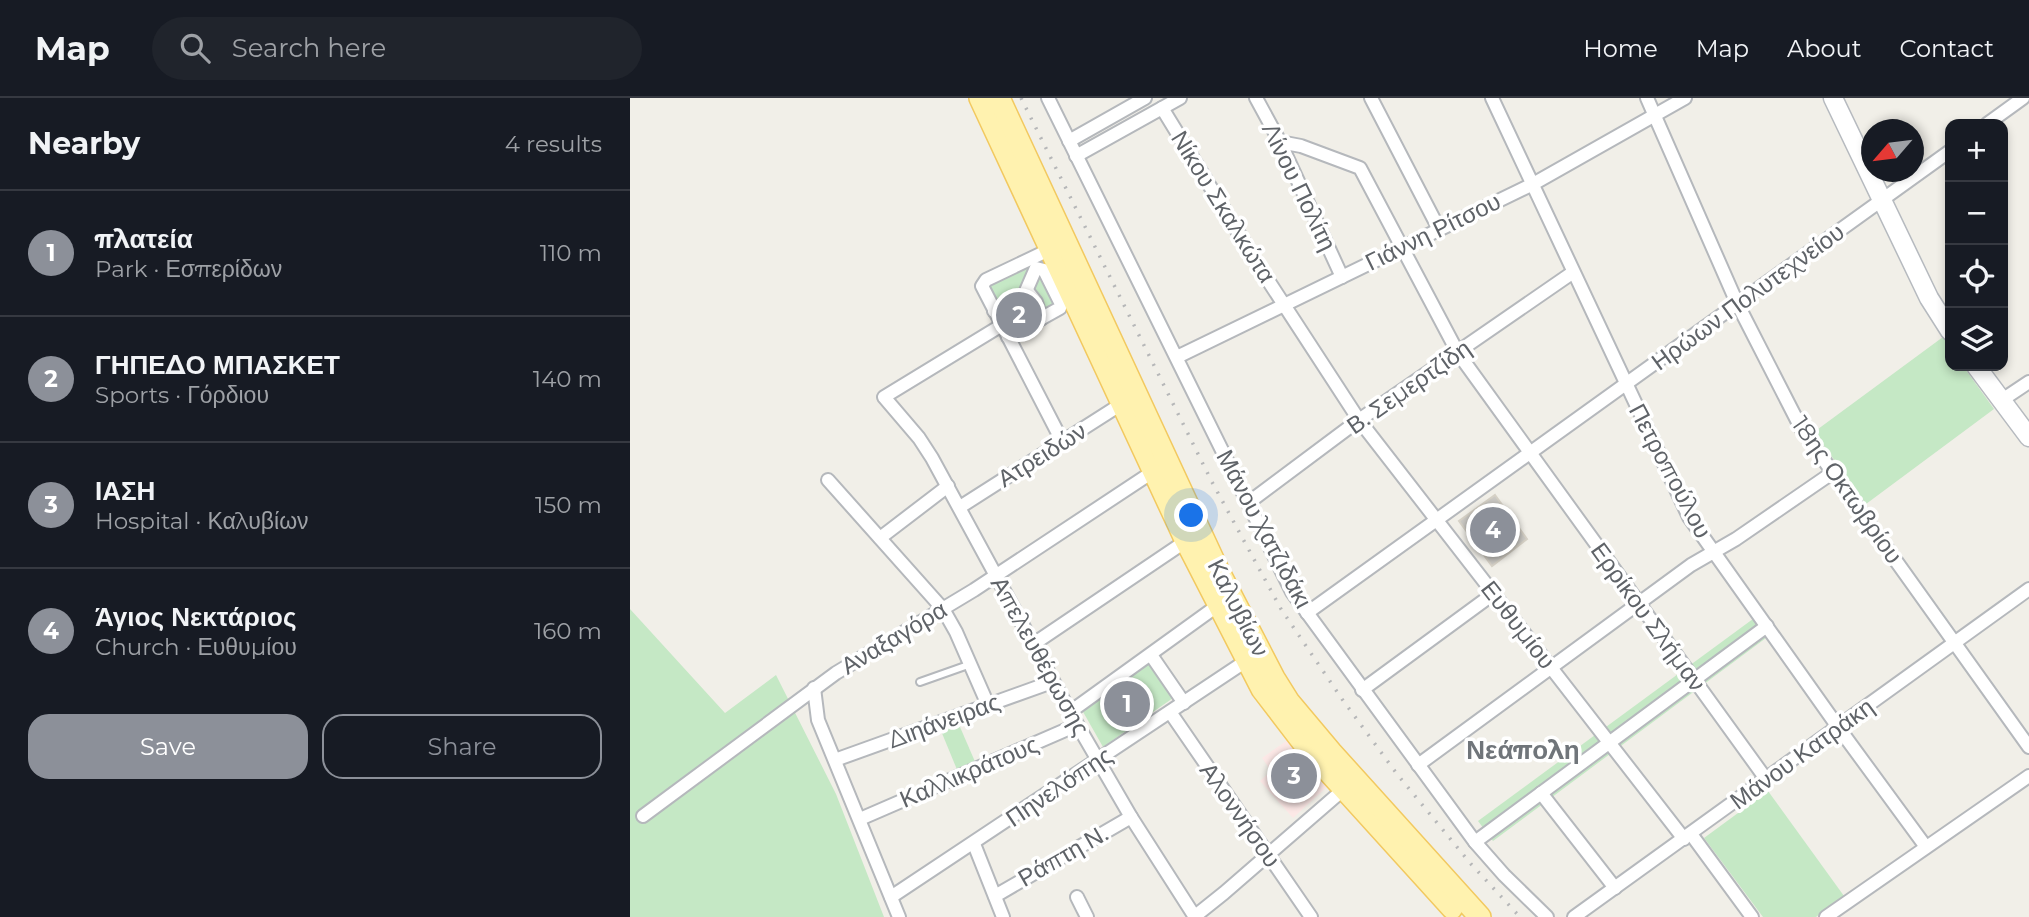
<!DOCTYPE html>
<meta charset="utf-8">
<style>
:root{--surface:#171b24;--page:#20242c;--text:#f1f3f6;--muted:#9ea1a6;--line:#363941;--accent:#8c9099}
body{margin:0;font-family:Montserrat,sans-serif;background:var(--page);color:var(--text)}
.controls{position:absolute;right:21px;top:21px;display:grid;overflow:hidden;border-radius:14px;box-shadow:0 4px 10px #0003}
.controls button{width:63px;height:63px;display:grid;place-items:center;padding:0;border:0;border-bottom:2px solid var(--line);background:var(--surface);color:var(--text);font:35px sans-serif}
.compass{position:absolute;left:1231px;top:21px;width:63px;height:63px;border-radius:50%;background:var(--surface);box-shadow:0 4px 10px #0003;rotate:242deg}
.you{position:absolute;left:562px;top:418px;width:24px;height:24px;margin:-18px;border:5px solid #fff;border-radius:50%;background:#1a73e8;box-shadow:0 0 0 10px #1a73e833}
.badge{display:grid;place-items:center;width:46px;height:46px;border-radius:50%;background:var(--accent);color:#fff;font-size:23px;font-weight:700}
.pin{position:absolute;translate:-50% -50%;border:4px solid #fff;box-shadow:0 2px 7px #0006}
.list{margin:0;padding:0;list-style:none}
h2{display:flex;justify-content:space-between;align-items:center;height:91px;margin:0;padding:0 28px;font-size:30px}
h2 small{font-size:23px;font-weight:400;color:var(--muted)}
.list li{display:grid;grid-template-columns:46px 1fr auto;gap:21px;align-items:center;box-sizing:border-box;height:126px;padding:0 28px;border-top:2px solid var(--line)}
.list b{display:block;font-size:26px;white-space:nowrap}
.list p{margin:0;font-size:23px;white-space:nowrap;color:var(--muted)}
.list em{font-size:23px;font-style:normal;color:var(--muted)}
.actions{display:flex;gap:14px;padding:21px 28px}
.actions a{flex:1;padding:16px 0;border:2px solid var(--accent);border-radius:21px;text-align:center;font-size:24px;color:var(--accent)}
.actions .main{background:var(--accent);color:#fff}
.icon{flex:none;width:38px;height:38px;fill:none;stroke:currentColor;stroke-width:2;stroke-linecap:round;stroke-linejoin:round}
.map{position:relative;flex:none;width:1399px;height:819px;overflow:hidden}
header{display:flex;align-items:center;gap:42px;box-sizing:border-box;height:98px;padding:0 35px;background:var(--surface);border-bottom:2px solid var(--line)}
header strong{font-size:33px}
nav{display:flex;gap:38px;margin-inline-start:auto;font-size:24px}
.search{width:490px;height:63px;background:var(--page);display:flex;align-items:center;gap:18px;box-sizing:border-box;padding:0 24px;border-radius:38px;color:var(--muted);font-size:26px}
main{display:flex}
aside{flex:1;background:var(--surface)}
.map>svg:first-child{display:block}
</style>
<header>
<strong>Map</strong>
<div class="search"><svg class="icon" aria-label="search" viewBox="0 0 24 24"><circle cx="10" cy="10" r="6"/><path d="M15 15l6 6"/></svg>Search here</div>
<nav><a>Home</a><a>Map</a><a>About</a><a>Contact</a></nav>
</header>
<main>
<aside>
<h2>Nearby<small>4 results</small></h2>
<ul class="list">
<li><span class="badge">1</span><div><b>πλατεία</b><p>Park · Εσπερίδων</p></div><em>110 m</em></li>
<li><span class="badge">2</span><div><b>ΓΗΠΕΔΟ ΜΠΑΣΚΕΤ</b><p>Sports · Γόρδιου</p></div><em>140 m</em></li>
<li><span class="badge">3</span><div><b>ΙΑΣΗ</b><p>Hospital · Καλυβίων</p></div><em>150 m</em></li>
<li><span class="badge">4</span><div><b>Άγιος Νεκτάριος</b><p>Church · Ευθυμίου</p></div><em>160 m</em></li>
</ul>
<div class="actions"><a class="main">Save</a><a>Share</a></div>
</aside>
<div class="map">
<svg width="1399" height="819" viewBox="0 0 1399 819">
<rect width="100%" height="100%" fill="#f1efe8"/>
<!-- medical -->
<polygon fill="#fce8e6" points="659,641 699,687 663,720 630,683 641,673 632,660"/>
<!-- green -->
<g fill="#c5e8c5">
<polygon points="396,166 400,173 390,190 389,197 376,204 371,202 367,206 358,186"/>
<polygon points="410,180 424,204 424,207 412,213 413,203 404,192 403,186"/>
<polygon points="395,205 402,218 408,216 381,233 372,215 377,215"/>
<polygon points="1313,239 1320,250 1320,268 1333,268 1364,311 1236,406 1184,334"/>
<polygon points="0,511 95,615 146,577 206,696 254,819 0,819"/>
<polygon points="1127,518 1140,537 863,743 848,723"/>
<polygon points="517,563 543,600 473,649 452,612"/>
<polygon points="327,622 346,666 328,674 309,628"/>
<polygon points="1138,693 1214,798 1186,819 1133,819 1074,740"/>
</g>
<!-- building -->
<polygon fill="#cccac5" stroke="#d6d1c6" stroke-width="2" points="865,397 897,441 862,468 829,423"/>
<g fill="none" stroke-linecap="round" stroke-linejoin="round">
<!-- lane casing -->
<g stroke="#b5b8bc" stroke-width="10">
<polyline id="lane" points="290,584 341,566"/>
</g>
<!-- street casing -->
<g stroke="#b5b8bc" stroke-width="16">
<g id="street">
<polyline points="418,0 662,494 845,744 874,777 917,819"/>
<polyline points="626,0 650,44 712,179"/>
<polyline points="741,0 809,131"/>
<polyline points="862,0 1059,419 1208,629 1296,749"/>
<polyline points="1017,0 1107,205 1171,330 1399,649"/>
<polyline points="532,10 630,170 729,322 1054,741"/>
<polyline points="1357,26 1393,0"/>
<polyline points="439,43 515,0"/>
<polyline points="650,44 671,48 730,70 828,255 1136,681"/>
<polyline points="446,58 550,0"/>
<polyline points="421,151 356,182 352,188 432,343"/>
<polyline points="398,194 406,204 411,221"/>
<polyline points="364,213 393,200 406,170 414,172 431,206 430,210 378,239"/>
<polyline points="372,227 254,299 289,340 302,360 440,614 501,719 565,819"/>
<polyline points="547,259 903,86 1055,0"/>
<polyline points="1372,302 1399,284"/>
<polyline points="198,382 313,511 326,534 358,607"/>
<polyline points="618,405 729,322 942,175"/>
<polyline points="330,409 493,305"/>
<polyline points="250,440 318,388"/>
<polyline points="677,515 1320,53"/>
<polyline points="402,547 556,443"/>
<polyline points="521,557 554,605"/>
<polyline points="184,590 188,622 269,819"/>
<polyline points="732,592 863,496"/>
<polyline points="440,614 587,508"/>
<polyline points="540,614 681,819"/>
<polyline points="205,662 422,584"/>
<polyline points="788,667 1061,467 1106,441 1202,375"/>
<polyline points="911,695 985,790"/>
<polyline points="13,718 206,575 344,492 524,373"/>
<polyline points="230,721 447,627"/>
<polyline points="1061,736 1122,819"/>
<polyline points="845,744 1137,528"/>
<polyline points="344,746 373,819"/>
<polyline points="365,798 501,719"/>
<polyline points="261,799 622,559"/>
<polyline points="447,799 457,819"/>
<polyline points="564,819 594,795 714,691"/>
<polyline points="944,819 1399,491"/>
<polyline points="1196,819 1399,678"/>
</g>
</g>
<!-- secondary casing -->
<g stroke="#b6babf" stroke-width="21">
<g id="secondary">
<polyline points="1203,0 1299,200 1320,233"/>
<polyline points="1346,268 1399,339"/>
</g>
</g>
<!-- primary casing -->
<g stroke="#f2c960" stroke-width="24">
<g id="primary">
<polyline points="350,0 556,443 632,591 678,651 822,810"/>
<polyline points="369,0 588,472 644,580 659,604 701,654 850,819"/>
</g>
</g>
<!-- lane -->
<use href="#lane" stroke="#fff" stroke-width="6"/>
<!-- street -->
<use href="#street" stroke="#fff" stroke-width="12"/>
<!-- secondary -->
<use href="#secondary" stroke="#fff" stroke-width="18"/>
<!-- primary -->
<use href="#primary" stroke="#fff2af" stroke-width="21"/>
<!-- rail -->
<polyline stroke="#b6b7b8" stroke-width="3.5" stroke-dasharray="2 9" stroke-linecap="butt" points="391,0 582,384 651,511 712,601 767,676 841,766 890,819"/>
</g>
<g text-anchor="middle" stroke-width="7" stroke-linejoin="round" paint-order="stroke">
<!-- street labels -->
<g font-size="24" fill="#5f6368" stroke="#fff">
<text transform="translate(669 89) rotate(64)" y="8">Λίνου Πολίτη</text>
<text transform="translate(593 109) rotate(58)" y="8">Νίκου Σκαλκώτα</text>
<text transform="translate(803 134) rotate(-26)" y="8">Γιάννη Ρίτσου</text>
<text transform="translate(1118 199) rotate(-36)" y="8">Ηρώων Πολυτεχνείου</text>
<text transform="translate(779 289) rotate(-35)" y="8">Β. Σεμερτζίδη</text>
<text transform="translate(412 357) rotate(-32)" y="8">Ατρειδών</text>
<text transform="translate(1040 373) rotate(62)" y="8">Πετροπούλου</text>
<text transform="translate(1217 392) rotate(55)" y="8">18ης Οκτωβρίου</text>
<text transform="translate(634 431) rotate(62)" y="8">Μάνου Χατζιδάκι</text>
<text transform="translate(608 510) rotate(63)" y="8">Καλυβίων</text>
<text transform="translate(1018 519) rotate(54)" y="8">Ερρίκου Σλήμαν</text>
<text transform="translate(888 527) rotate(52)" y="8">Ευθυμίου</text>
<text transform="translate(264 540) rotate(-31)" y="8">Αναξαγόρα</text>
<text transform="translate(410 558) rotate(61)" y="8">Απελευθέρωσης</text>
<text transform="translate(314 623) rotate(-20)" y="8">Διηάνειρας</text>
<text transform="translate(1172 656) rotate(-36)" y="8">Μάνου Κατράκη</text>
<text transform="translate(339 674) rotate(-23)" y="8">Καλλικράτους</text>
<text transform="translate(429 689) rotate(-34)" y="8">Πηνελόπης</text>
<text transform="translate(610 717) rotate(55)" y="8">Αλοννήσου</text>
<text transform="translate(433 758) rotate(-30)" y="8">Ράπτη Ν.</text>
</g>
<!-- neighbourhood labels -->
<g font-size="26" font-weight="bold" fill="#70757a" stroke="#fff">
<text x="893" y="661">Νεάπολη</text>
</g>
</g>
</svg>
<div class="controls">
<button>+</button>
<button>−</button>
<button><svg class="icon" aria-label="locate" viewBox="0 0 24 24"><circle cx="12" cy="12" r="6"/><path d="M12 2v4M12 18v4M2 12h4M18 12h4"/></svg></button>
<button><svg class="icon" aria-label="layers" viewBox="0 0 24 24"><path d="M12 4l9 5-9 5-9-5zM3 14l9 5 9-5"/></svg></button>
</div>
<svg class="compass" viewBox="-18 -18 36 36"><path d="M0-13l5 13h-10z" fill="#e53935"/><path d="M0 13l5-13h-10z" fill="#9ea1a6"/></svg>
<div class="you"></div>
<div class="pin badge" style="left:497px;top:606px">1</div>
<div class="pin badge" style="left:389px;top:217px">2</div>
<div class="pin badge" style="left:664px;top:678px">3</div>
<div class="pin badge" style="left:863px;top:432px">4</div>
</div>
</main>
